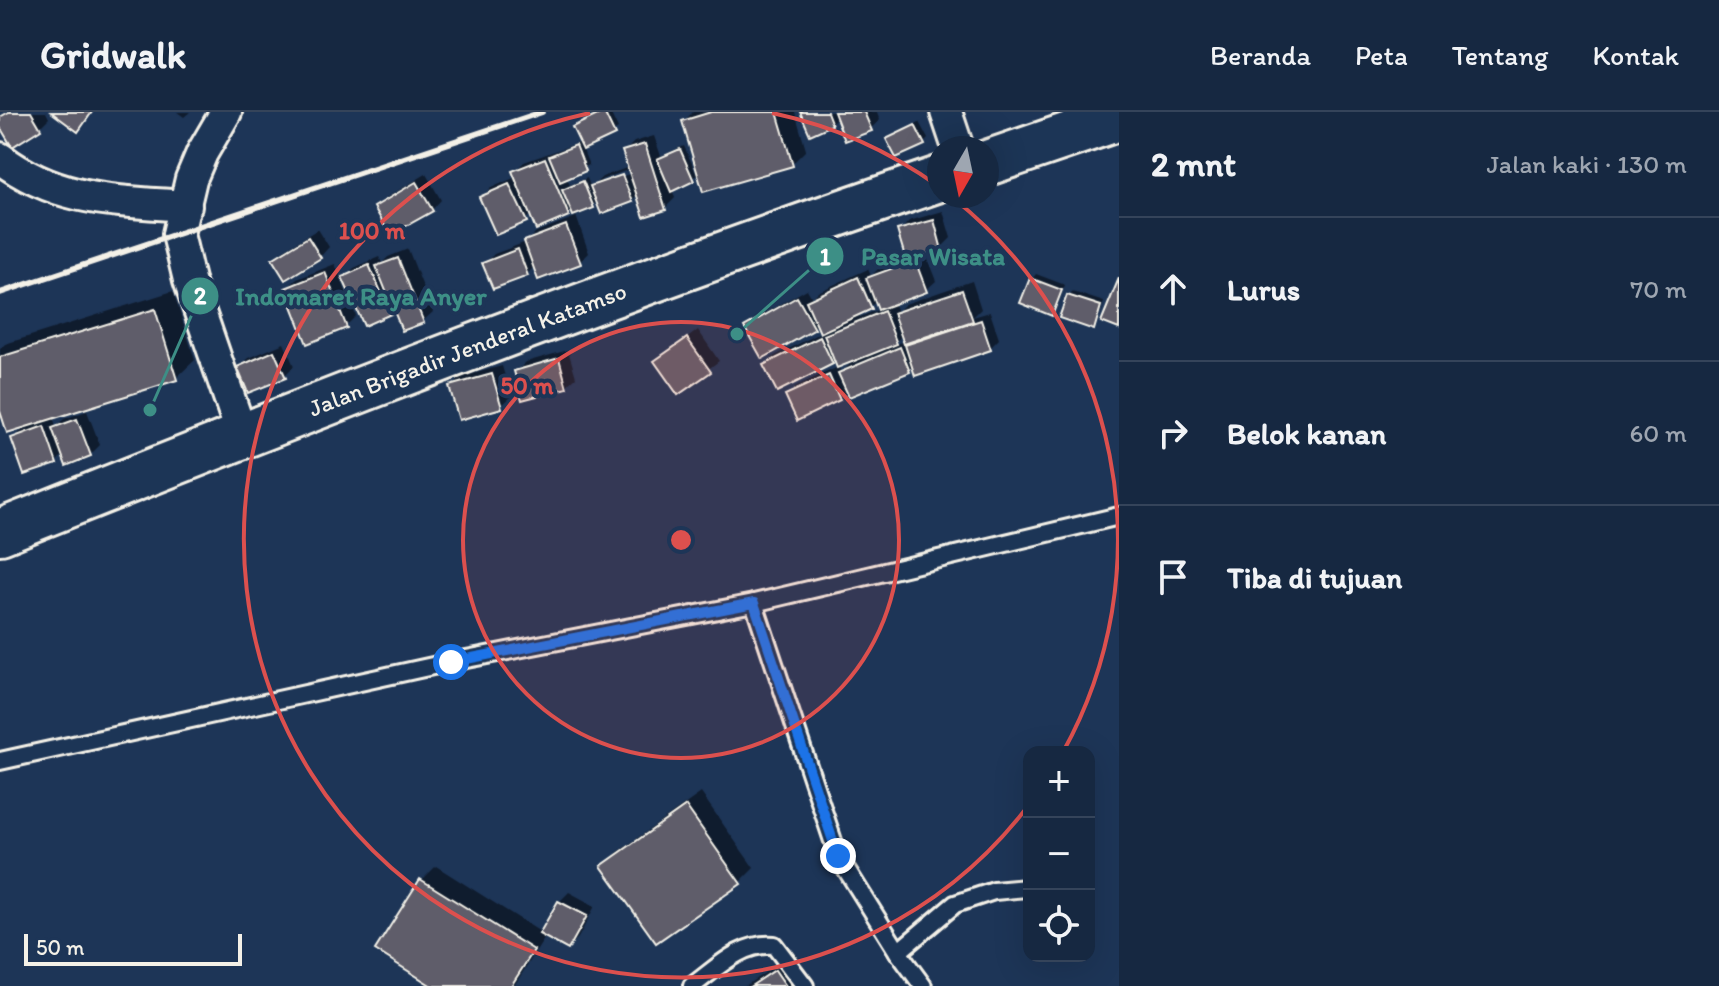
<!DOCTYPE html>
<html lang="id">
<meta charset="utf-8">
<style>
:root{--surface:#162841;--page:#23344c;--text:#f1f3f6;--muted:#9ea6b1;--line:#35445a}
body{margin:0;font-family:Itim,sans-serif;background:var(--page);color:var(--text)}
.controls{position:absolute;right:24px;bottom:24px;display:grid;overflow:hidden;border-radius:16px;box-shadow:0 8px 32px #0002}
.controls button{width:72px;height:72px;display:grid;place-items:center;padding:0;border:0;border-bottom:2px solid var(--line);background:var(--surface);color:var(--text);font:40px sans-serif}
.compass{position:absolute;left:927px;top:24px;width:72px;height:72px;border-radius:50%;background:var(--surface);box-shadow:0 8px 32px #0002;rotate:189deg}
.scale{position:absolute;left:24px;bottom:20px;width:218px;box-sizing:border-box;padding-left:8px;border:4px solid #f4f1e8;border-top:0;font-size:22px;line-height:28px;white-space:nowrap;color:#f4f1e8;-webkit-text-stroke:6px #1d3557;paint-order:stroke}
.stop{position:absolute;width:24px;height:24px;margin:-18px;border:6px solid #1a73e8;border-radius:50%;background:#fff}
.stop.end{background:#1a73e8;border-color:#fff;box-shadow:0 2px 8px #0008}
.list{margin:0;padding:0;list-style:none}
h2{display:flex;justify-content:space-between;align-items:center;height:104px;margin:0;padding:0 32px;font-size:34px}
h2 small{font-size:26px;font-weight:400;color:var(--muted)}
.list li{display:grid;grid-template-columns:52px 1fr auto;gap:24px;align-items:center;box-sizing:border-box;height:144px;padding:0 32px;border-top:2px solid var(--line)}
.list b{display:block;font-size:30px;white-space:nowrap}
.list em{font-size:26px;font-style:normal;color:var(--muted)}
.icon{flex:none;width:44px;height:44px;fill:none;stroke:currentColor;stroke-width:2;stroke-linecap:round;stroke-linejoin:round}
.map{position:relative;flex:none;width:1119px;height:874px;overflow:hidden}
header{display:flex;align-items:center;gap:48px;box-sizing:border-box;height:112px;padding:0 40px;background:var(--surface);border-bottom:2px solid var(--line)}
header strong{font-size:38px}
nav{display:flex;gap:44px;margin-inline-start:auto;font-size:28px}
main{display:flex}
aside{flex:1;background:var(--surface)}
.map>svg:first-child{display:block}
</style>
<header>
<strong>Gridwalk</strong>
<nav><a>Beranda</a><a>Peta</a><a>Tentang</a><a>Kontak</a></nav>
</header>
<main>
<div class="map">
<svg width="1119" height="874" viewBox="0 0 1119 874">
<rect width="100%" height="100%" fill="#1d3557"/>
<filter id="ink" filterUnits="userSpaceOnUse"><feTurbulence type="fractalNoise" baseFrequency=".0125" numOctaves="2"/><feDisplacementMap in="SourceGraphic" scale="16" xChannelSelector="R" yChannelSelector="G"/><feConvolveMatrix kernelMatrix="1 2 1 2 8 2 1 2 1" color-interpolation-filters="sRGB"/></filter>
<g filter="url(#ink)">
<!-- shadow -->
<g fill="#0007" fill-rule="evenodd">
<polygon points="6,0 46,0 49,6 40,15 0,12 0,6"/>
<polygon points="177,0 190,0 184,5"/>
<path d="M 602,0 L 610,0 L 618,17 L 582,36 L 589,53 L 566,65 L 570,73 L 587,66 L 591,76 L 602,65 L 629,55 L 624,40 L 634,30 L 654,24 L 661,44 L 684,34 L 697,63 L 672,77 L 675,86 L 665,96 L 638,82 L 631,89 L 598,89 L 592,94 L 575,101 L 589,141 L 580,150 L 535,154 L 527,162 L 494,175 L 485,152 L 494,142 L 526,130 L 536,120 L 576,105 L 573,98 L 568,103 L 532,102 L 525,108 L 481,86 L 491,76 L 516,65 L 514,60 L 524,50 L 581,30 L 574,16 ZM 630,57 L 632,61 L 601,72 L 601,68 Z"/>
<polygon points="693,0 795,0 806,38 792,52 684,9"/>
<polygon points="803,0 877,0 880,8 870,17 838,4 831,11"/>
<polygon points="919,10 928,27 924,31 889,27"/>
<polygon points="426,62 441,88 432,98 376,95 386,86"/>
<path d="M 943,99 L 951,126 L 941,136 L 925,141 L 936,169 L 926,178 L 893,190 L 897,200 L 905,192 L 972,169 L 981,197 L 973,205 L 990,200 L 999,227 L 989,237 L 914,254 L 909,258 L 848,278 L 839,286 L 788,284 L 797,274 L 838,255 L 835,247 L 832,250 L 765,253 L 775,244 L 822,220 L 818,211 L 814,216 L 746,215 L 756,206 L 807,177 L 812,186 L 818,180 L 868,157 L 871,164 L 878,157 L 908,146 L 900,119 L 909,109 ZM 877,190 L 880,197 L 860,205 L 858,201 ZM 903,223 L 905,229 L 891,234 ZM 856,246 L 841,261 L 838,253 Z"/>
<polygon points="318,117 329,135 320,145 274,147 284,138"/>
<polygon points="408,137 433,200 423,209 395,196 390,200 345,166 354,156 379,145 382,151 388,145"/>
<polygon points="335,152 356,204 346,214 287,176 297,167"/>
<polygon points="1036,162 1065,173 1056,197 1051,201 1023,190 1032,167"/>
<polygon points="173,179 195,248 176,266 53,305 56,314 64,307 87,299 100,333 90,343 64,342 56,350 14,326 27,313 0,293 0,237 5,232"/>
<polygon points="1073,180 1104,190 1097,211 1093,215 1069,184"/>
<polygon points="698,218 719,249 678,280 657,249"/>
<polygon points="284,231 294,254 284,264 239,255 249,246"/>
<polygon points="568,238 576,265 566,274 517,259 526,250"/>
<polygon points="502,254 511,285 501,294 452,275 461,265"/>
<polygon points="701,681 754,756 740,770 657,828 604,754 618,740"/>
<polygon points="436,754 542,821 559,790 569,780 595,794 578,826 568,836 546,824 514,874 436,874 378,837 422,768"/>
<polygon points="795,841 817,874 745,874"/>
</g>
<!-- building -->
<g fill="#5f5d6a" stroke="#f4f1e8" stroke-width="2">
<polygon points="9,0 31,0 41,17 12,35 0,15 0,5"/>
<polygon points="51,0 92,0 78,20"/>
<polygon points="604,0 615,23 583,38 572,15"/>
<polygon points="711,0 777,0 793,54 703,80 682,9"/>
<polygon points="800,0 827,0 832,13 810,23"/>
<polygon points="834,0 864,0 872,19 845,29"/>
<polygon points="915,13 925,33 896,46 886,27"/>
<polygon points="645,32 666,98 644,105 622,39"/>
<polygon points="576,33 586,59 560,70 549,44"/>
<polygon points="680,37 694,69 671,80 657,47"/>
<polygon points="545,46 569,104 536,118 512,59"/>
<polygon points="622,63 633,90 601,102 590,74"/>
<polygon points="583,69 594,96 573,104 562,78"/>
<polygon points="416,70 433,99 390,123 374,95"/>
<polygon points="509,72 527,110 496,123 479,85"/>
<polygon points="934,108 942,138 906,148 897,118"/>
<polygon points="566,113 581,152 538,168 524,129"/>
<polygon points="308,125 321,146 285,168 272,147"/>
<polygon points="518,137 528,164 493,177 482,151"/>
<polygon points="398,146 424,211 402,219 376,154"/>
<polygon points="915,148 927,180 878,198 866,166"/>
<polygon points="369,153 391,202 364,214 342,165"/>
<polygon points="325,160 347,216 307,232 285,176"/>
<polygon points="858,165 872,197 820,221 806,189"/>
<polygon points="1030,166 1062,178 1052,204 1020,191"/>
<polygon points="1119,166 1119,217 1101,210"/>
<polygon points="962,178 973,209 904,232 893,201"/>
<polygon points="1067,183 1101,194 1094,218 1059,206"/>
<polygon points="797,185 815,217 762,247 744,215"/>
<polygon points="155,197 177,268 7,321 0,299 0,245"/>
<polygon points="884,199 897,232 837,256 824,223"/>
<polygon points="981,208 991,238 915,264 905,233"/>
<polygon points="820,225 833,252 777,280 763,253"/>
<polygon points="687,226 711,260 678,283 654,249"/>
<polygon points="900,235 910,260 849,285 838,261"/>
<polygon points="274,239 286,266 248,281 237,255"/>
<polygon points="559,246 567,276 522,288 514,259"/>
<polygon points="492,262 502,296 459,308 449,274"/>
<polygon points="829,263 840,288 797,309 785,283"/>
<polygon points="77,307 91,344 66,354 52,316"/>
<polygon points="44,314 57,352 24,363 11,326"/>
<polygon points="686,694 741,772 656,831 601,754"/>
<polygon points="420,767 534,838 511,874 432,874 375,838"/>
<polygon points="558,789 587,804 568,838 539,822"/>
<polygon points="775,858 786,874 751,874"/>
</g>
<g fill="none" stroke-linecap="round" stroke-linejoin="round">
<!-- lane casing -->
<g stroke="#f4f1e8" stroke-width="22">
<g id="lane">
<polyline points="754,491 838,744 898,840 923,874"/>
<polyline points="0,649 451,550 754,491 1119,404"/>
<polyline points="898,840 955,792 994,779 1027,776"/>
<path d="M 692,874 C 717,856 741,830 774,833 L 805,874"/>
</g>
</g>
<!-- street casing -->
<g stroke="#f4f1e8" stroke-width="36">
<g id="street">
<polyline points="226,0 202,41 191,67 178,122 189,168 242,323"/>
<polyline points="946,0 958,36"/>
<path d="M 0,46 C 57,90 117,89 186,94"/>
</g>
</g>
<!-- highway casing -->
<g stroke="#f4f1e8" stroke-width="50">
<g id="highway">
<polyline points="987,51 1119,6"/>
<path id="s1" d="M 0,420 C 310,296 622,174 939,67"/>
</g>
</g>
<!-- lane -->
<use href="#lane" stroke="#1d3557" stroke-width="16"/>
<!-- street -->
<use href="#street" stroke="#1d3557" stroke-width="30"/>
<!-- highway -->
<use href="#highway" stroke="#1d3557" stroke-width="44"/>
<!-- rail -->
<polyline stroke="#f4f1e8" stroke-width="6" points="0,181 542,0"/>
</g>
</g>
<g fill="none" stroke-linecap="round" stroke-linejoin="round" filter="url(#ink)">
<!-- route -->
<polyline stroke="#1a73e8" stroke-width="10" points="451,550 754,491 838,744"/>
</g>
<!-- distance rings -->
<circle cx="681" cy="428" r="218" fill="#dc504e" fill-opacity=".12"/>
<g fill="none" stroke="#dc504e" stroke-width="4">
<circle cx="681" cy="428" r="218"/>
<path d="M1028 694A437 437 0 1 1 590 1M772 1A437 437 0 0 1 938 74M953 86A437 437 0 0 1 1063 640"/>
</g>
<g text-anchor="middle" stroke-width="8" stroke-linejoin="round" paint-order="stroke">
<!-- street labels -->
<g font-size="24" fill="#f4f1e8" stroke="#1d3557">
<text dy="8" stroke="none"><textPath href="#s1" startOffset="502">Jalan Brigadir Jenderal Katamso</textPath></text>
</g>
</g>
<circle cx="681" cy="428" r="12" fill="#dc504e" stroke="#1d3557" stroke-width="4"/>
<g font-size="24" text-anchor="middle" font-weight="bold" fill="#dc504e" stroke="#1d3557" stroke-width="8" stroke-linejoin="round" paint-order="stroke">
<text x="372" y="127">100 m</text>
<text x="527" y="282">50 m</text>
</g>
<!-- callouts -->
<path fill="none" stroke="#3d8f86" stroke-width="3" d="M737 222L825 144M150 298L200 184"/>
<g fill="#3d8f86" stroke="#1d3557" stroke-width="3">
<circle cx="737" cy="222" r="8"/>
<circle cx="150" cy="298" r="8"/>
<circle cx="825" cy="144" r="20"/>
<circle cx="200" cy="184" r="20"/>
</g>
<g font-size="24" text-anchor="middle" font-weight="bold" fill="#fff">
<text x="825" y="153">1</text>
<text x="200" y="192">2</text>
</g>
<g font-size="26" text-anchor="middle" font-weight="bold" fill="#3d8f86" stroke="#1d3557" stroke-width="8" stroke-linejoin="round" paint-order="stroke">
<text x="933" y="153">Pasar Wisata</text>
<text x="361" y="193">Indomaret Raya Anyer</text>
</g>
</svg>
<div class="controls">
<button>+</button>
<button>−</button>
<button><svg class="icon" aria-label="locate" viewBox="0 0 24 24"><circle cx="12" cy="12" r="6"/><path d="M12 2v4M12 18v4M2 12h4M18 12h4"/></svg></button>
</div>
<svg class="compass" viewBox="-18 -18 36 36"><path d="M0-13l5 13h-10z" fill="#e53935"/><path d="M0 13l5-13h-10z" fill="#9ea6b1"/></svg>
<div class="scale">50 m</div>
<div class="stop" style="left:451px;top:550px"></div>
<div class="stop end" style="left:838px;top:744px"></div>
</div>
<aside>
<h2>2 mnt<small>Jalan kaki · 130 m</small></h2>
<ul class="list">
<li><svg class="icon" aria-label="ahead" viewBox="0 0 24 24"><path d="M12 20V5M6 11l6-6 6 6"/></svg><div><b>Lurus</b></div><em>70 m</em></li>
<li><svg class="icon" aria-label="right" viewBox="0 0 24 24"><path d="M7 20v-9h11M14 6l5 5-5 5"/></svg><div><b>Belok kanan</b></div><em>60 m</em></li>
<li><svg class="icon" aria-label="arrive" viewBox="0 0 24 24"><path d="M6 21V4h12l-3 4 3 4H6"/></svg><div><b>Tiba di tujuan</b></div></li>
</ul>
</aside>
</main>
